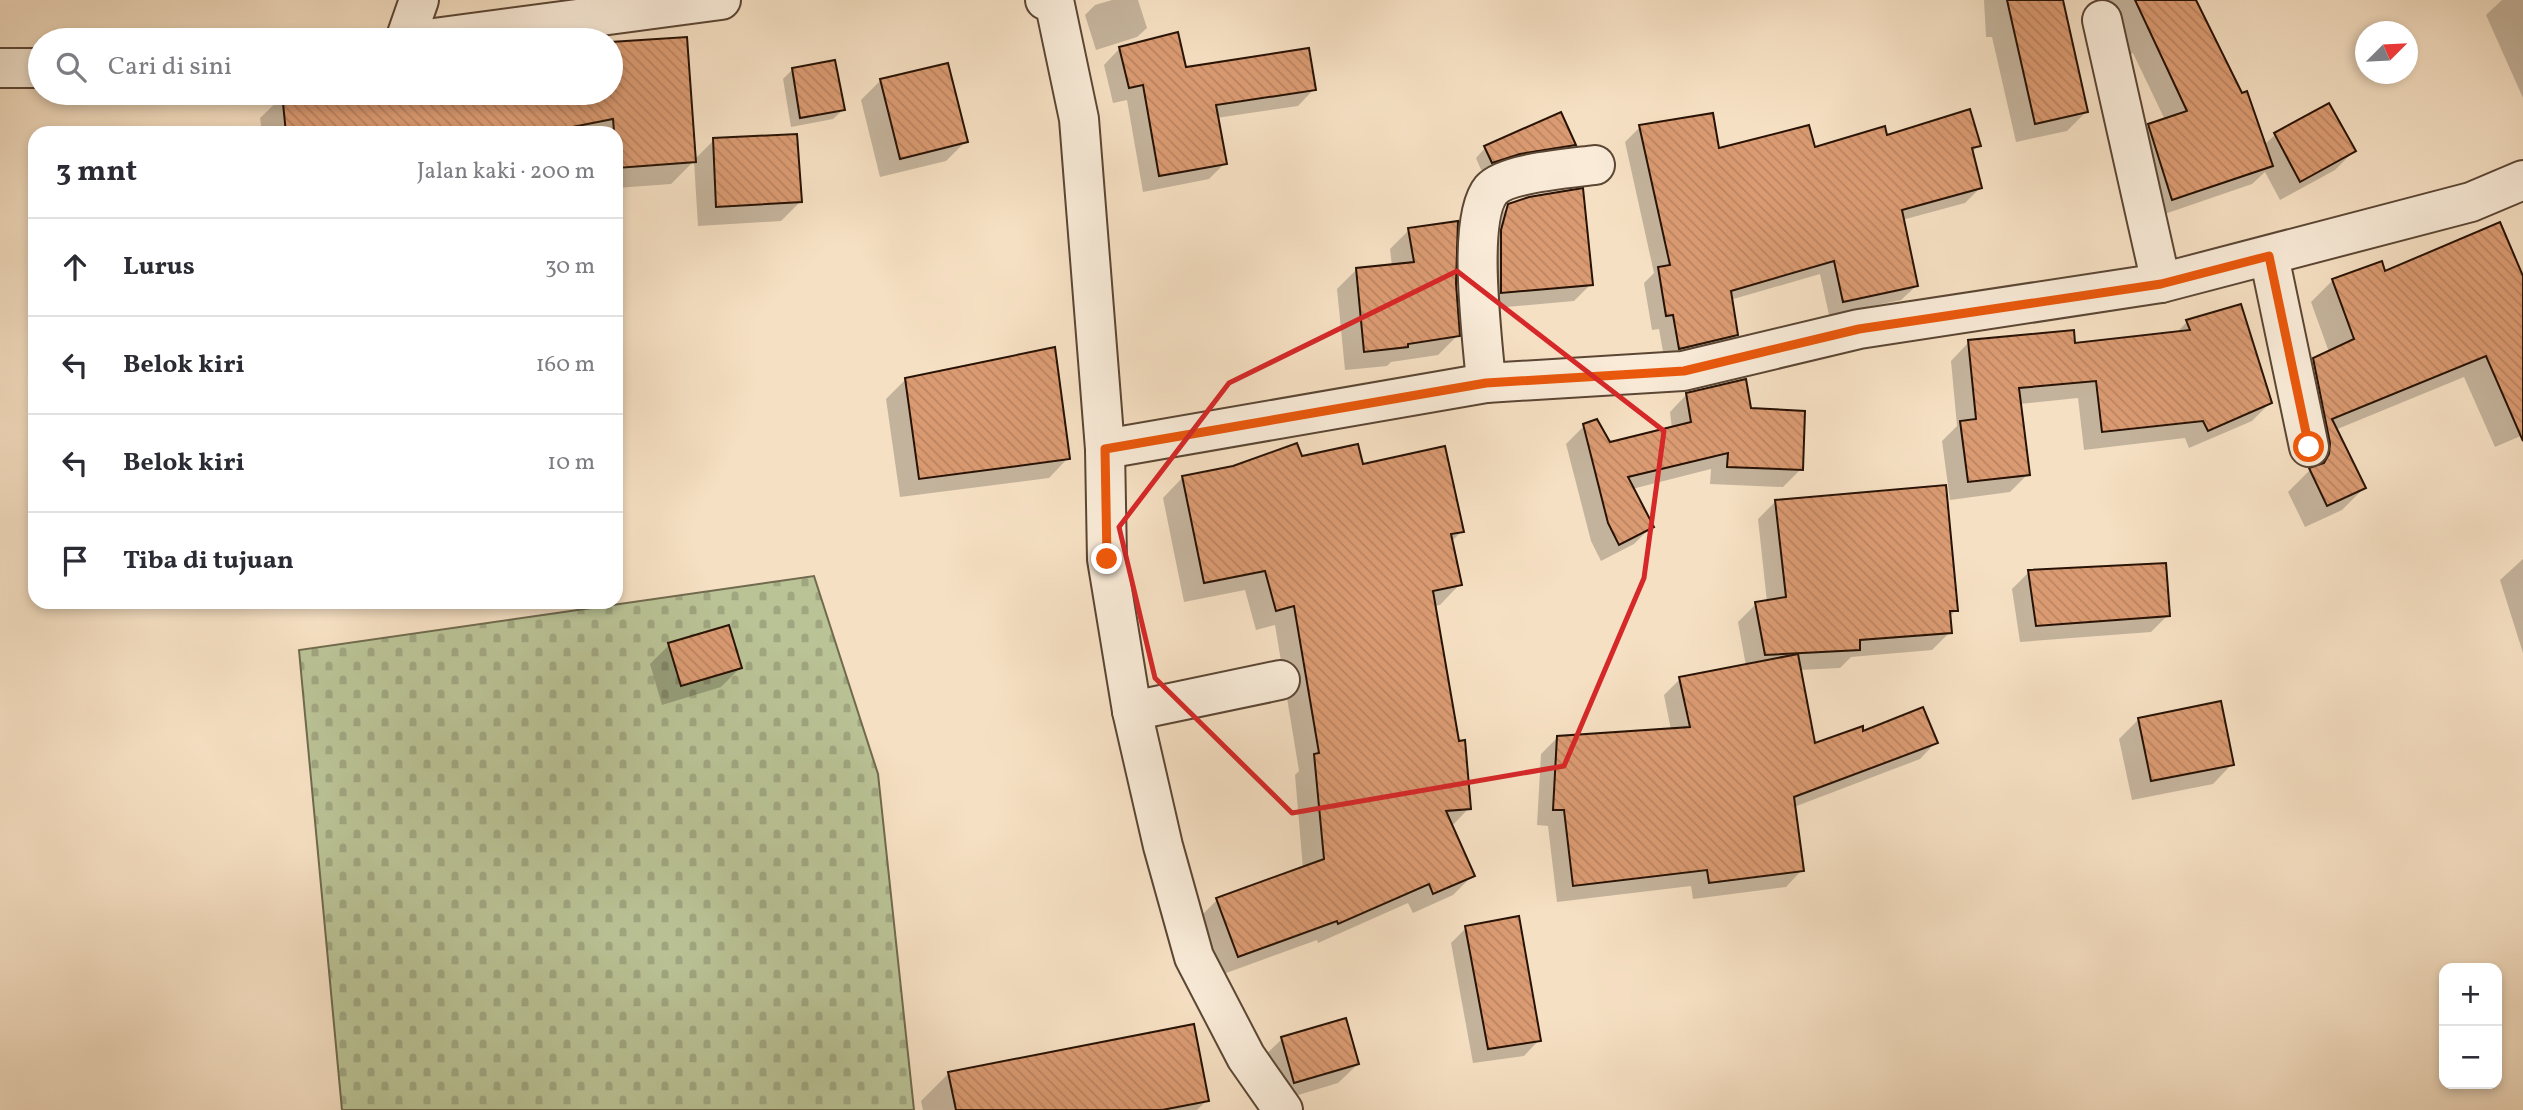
<!DOCTYPE html>
<html lang="id">
<meta charset="utf-8">
<style>
:root{--surface:#fff;--page:#f2f2f3;--text:#2b2b33;--muted:#7c7c81;--line:#e1e1e2}
body{margin:0;font-family:Vollkorn,serif;background:var(--page);color:var(--text)}
.controls{position:absolute;right:21px;bottom:21px;display:grid;overflow:hidden;border-radius:14px;box-shadow:0 4px 10px #0003}
.controls button{width:63px;height:63px;display:grid;place-items:center;padding:0;border:0;border-bottom:2px solid var(--line);background:var(--surface);color:var(--text);font:35px sans-serif}
.compass{position:absolute;left:2355px;top:21px;width:63px;height:63px;border-radius:50%;background:var(--surface);box-shadow:0 4px 10px #0003;rotate:66deg}
.stop{position:absolute;width:21px;height:21px;margin:-16px;border:5px solid #ea580c;border-radius:50%;background:#fff}
.stop.end{background:#ea580c;border-color:#fff;box-shadow:0 2px 7px #0008}
.list{margin:0;padding:0;list-style:none}
h2{display:flex;justify-content:space-between;align-items:center;height:91px;margin:0;padding:0 28px;font-size:30px}
h2 small{font-size:23px;font-weight:400;color:var(--muted)}
.list li{display:grid;grid-template-columns:46px 1fr auto;gap:21px;align-items:center;box-sizing:border-box;height:98px;padding:0 28px;border-top:2px solid var(--line)}
.list b{display:block;font-size:26px;white-space:nowrap}
.list em{font-size:23px;font-style:normal;color:var(--muted)}
.icon{flex:none;width:38px;height:38px;fill:none;stroke:currentColor;stroke-width:2;stroke-linecap:round;stroke-linejoin:round}
.map{position:relative;flex:none;width:2523px;height:1110px;overflow:hidden}
.search{position:absolute;background:var(--surface);box-shadow:0 4px 10px #0003;left:28px;top:28px;width:595px;height:77px;display:flex;align-items:center;gap:18px;box-sizing:border-box;padding:0 24px;border-radius:38px;color:var(--muted);font-size:26px}
.panel{position:absolute;background:var(--surface);box-shadow:0 4px 10px #0003;left:28px;top:126px;width:595px;height:483px;border-radius:21px}
.map>svg:first-child{display:block}
</style>
<div class="map">
<svg width="2523" height="1110" viewBox="0 0 2523 1110">
<defs>
<pattern id="cemetery-stones" width="16" height="16" patternUnits="userSpaceOnUse" patternTransform="scale(1.75)"><rect width="16" height="16" fill="#bac396"/><path d="M2 7V4a2 2 0 0 1 4 0v3zM10 15v-3a2 2 0 0 1 4 0v3z" fill="#a0a680"/></pattern>
<pattern id="building-back-hatch" width="6" height="6" patternUnits="userSpaceOnUse" patternTransform="scale(1.75)"><rect width="6" height="6" fill="#db9b72"/><path d="M-1 5l2 2M0 0l6 6M5-1l2 2" fill="none" stroke="#bc8461"/></pattern>
</defs>
<rect width="100%" height="100%" fill="#f6e0c3"/>
<filter id="stains"><feTurbulence type="fractalNoise" baseFrequency=".00286" numOctaves="4"/><feColorMatrix values="0 0 0 0 .2 0 0 0 0 .09 0 0 0 0 .02 0 0 0 .5 -.17"/></filter>
<radialGradient id="worn" r=".72"><stop offset=".6" stop-color="#630" stop-opacity="0"/><stop offset="1" stop-color="#630" stop-opacity=".3"/></radialGradient>
<!-- cemetery -->
<polygon fill="url(#cemetery-stones)" stroke="#706a4e" stroke-width="2" points="814,576 878,774 914,1110 342,1110 299,650"/>
<!-- shadow -->
<g fill="#0003">
<polygon points="1112,0 1138,0 1147,28 1137,37 1096,50 1085,15 1095,5"/>
<polygon points="1984,0 2061,0 2086,112 2067,131 2016,142 1992,37 1986,37"/>
<polygon points="2095,0 2195,0 2264,145 2275,135 2329,105 2354,151 2335,170 2280,200 2265,172 2252,184 2153,218 2130,144 2149,125 2165,120 2133,53 2123,58"/>
<polygon points="2502,0 2523,0 2523,98 2486,15"/>
<polygon points="685,39 694,160 714,140 800,202 781,221 698,226 694,161 671,184 616,188 616,133 262,133 260,118 283,96 309,93 611,93 611,44"/>
<polygon points="1120,48 1184,69 1314,89 1298,106 1216,118 1225,163 1209,179 1143,192 1127,100 1113,103 1104,65"/>
<polygon points="946,65 966,141 946,161 880,177 861,100 880,81"/>
<polygon points="792,70 843,110 833,119 791,127 783,79"/>
<polygon points="1640,127 1717,150 1814,149 1886,137 1979,145 1971,153 1980,188 1965,203 1902,220 1916,286 1901,300 1829,315 1820,274 1730,300 1736,335 1722,349 1665,363 1659,329 1652,330 1644,283 1654,273 1625,142"/>
<polygon points="1574,145 1564,154 1508,163 1482,172 1476,158 1485,148"/>
<polygon points="1509,206 1591,284 1574,301 1484,309 1492,223"/>
<polygon points="1409,230 1454,283 1458,335 1438,355 1391,362 1387,366 1345,370 1337,289 1356,270 1392,266 1390,249"/>
<polygon points="2384,274 2523,280 2523,435 2495,447 2464,377 2335,430 2364,488 2342,510 2305,527 2288,492 2309,471 2309,466 2292,381 2314,359 2329,352 2311,302 2333,280"/>
<polygon points="2187,322 2270,403 2252,421 2189,448 2185,438 2084,450 2078,398 2020,404 2028,474 2010,492 1950,500 1942,441 1957,426 1951,361 1969,342 2074,345 2175,334"/>
<polygon points="906,379 1068,458 1049,478 900,497 886,399"/>
<polygon points="1687,394 1749,410 1801,469 1783,487 1710,484 1711,469 1632,489 1652,526 1634,544 1601,561 1591,541 1566,444 1584,426 1609,444 1672,429 1670,412"/>
<polygon points="1301,458 1362,467 1462,531 1451,542 1460,584 1440,605 1434,606 1469,808 1451,827 1473,875 1453,895 1413,913 1408,903 1318,943 1317,940 1218,976 1197,920 1217,900 1303,869 1295,775 1299,771 1275,625 1256,630 1245,590 1184,602 1163,498 1183,477"/>
<polygon points="1776,501 1956,610 1948,618 1950,632 1932,650 1851,657 1840,668 1799,670 1814,745 1862,733 1936,742 1920,759 1794,807 1802,870 1786,887 1693,899 1691,886 1557,902 1548,826 1537,825 1541,754 1557,738 1671,730 1664,695 1680,679 1746,666 1738,622 1756,604 1767,602 1758,519"/>
<polygon points="2523,559 2523,653 2500,580"/>
<polygon points="2029,572 2168,615 2151,632 2020,642 2012,589"/>
<polygon points="669,645 740,668 721,687 662,705 650,664"/>
<polygon points="2139,719 2232,764 2213,784 2132,800 2119,739"/>
<polygon points="1466,928 1539,1040 1524,1056 1473,1063 1451,943"/>
<polygon points="1282,1039 1358,1064 1338,1083 1275,1102 1262,1058"/>
<polygon points="949,1073 1207,1100 1197,1110 923,1110 921,1101"/>
</g>
<!-- building -->
<g fill="url(#building-back-hatch)" stroke="#271205" stroke-width="2">
<polygon points="2007,0 2063,0 2088,112 2035,124"/>
<polygon points="2135,0 2196,0 2242,93 2247,91 2273,166 2172,200 2148,124 2187,111"/>
<polygon points="1178,32 1186,67 1309,48 1316,90 1216,105 1227,164 1159,176 1143,85 1129,88 1119,47"/>
<polygon points="687,37 696,162 617,168 613,119 542,133 286,133 282,93 611,93 611,42"/>
<polygon points="835,60 845,110 800,118 792,68"/>
<polygon points="948,63 968,142 900,159 880,79"/>
<polygon points="2329,103 2356,151 2300,182 2274,133"/>
<polygon points="1970,109 1981,146 1972,148 1982,188 1902,210 1918,286 1843,302 1834,261 1731,291 1738,335 1679,349 1673,315 1666,316 1658,267 1670,265 1639,125 1713,113 1719,148 1809,125 1815,147 1885,126 1887,135"/>
<polygon points="1561,112 1576,145 1520,154 1492,163 1484,146"/>
<polygon points="797,134 802,202 716,207 713,138"/>
<polygon points="1583,188 1593,285 1501,293 1501,230 1508,204 1529,197"/>
<polygon points="1458,221 1456,283 1460,336 1408,344 1408,347 1364,352 1356,268 1414,262 1408,228"/>
<polygon points="2500,222 2523,276 2523,441 2486,356 2332,419 2366,488 2327,506 2309,468 2324,463 2329,454 2330,443 2313,358 2354,339 2332,279 2382,261 2385,271"/>
<polygon points="2241,304 2272,403 2208,431 2203,421 2102,432 2096,381 2019,388 2030,475 1968,482 1960,421 1976,419 1968,340 2074,330 2075,343 2190,330 2186,320"/>
<polygon points="1055,347 1070,459 919,479 905,378"/>
<polygon points="1746,379 1751,408 1805,411 1803,470 1727,467 1728,453 1628,477 1654,527 1619,545 1608,523 1583,424 1597,419 1610,442 1691,422 1686,393"/>
<polygon points="1297,443 1302,456 1358,444 1363,464 1445,446 1464,532 1451,534 1462,585 1433,591 1459,741 1465,740 1471,809 1446,811 1475,876 1433,894 1429,884 1338,924 1337,921 1238,957 1216,898 1324,859 1314,754 1319,753 1294,606 1276,611 1265,571 1204,583 1182,476 1233,466"/>
<polygon points="1946,485 1958,611 1950,611 1952,633 1860,640 1860,650 1765,655 1755,602 1786,597 1775,500"/>
<polygon points="2166,563 2170,616 2036,626 2028,570"/>
<polygon points="729,625 742,668 681,686 668,643"/>
<polygon points="1798,654 1815,743 1863,726 1863,731 1923,707 1938,743 1794,797 1804,871 1709,883 1707,870 1573,886 1564,810 1553,810 1557,736 1690,727 1679,677"/>
<polygon points="2221,701 2234,765 2151,781 2138,718"/>
<polygon points="1519,916 1541,1041 1488,1049 1465,926"/>
<polygon points="1346,1018 1359,1064 1294,1083 1281,1037"/>
<polygon points="1194,1024 1209,1101 1162,1110 956,1110 948,1072"/>
</g>
<g fill="none" stroke-linecap="round" stroke-linejoin="round">
<!-- minor casing -->
<g stroke="#5b4634" stroke-width="42">
<g id="minor">
<polyline points="1045,0 1055,5 1079,119 1105,449 1107,559 1132,711 1163,846 1194,957 1246,1057 1283,1110"/>
<polyline points="2102,20 2161,283"/>
<polyline points="405,40 419,0"/>
<polyline points="419,40 721,0"/>
<polyline points="0,68 40,68"/>
<polyline points="2269,256 2309,447"/>
<path d="M 1486,383 C 1483,342 1466,220 1491,190 C 1505,173 1572,168 1595,165"/>
<polyline points="1105,449 1486,383 1683,371 1859,329 2161,283 2471,202 2523,180"/>
<polyline points="1132,711 1280,680"/>
</g>
</g>
<!-- minor -->
<use href="#minor" stroke="#f9ebd8" stroke-width="38"/>
</g>
<g fill="none" stroke-linecap="round" stroke-linejoin="round">
<!-- route -->
<polyline stroke="#ea580c" stroke-width="9" points="1107,559 1105,449 1486,383 1684,371 1859,329 2161,284 2269,256 2309,447"/>
</g>
<!-- marked area -->
<path fill="none" stroke="#d62828" stroke-width="5" stroke-linejoin="round" d="M 1457,271 L 1664,431 L 1644,578 L 1564,766 L 1292,813 L 1155,678 L 1119,527 L 1229,383 Z"/>
<rect width="100%" height="100%" filter="url(#stains)"/>
<rect width="100%" height="100%" fill="url(#worn)"/>
</svg>
<div class="controls">
<button>+</button>
<button>−</button>
</div>
<svg class="compass" viewBox="-18 -18 36 36"><path d="M0-13l5 13h-10z" fill="#e53935"/><path d="M0 13l5-13h-10z" fill="#7c7c81"/></svg>
<div class="stop" style="left:2309px;top:447px"></div>
<div class="stop end" style="left:1107px;top:559px"></div>
<div class="search"><svg class="icon" aria-label="search" viewBox="0 0 24 24"><circle cx="10" cy="10" r="6"/><path d="M15 15l6 6"/></svg>Cari di sini</div>
<section class="panel">
<h2>3 mnt<small>Jalan kaki · 200 m</small></h2>
<ul class="list">
<li><svg class="icon" aria-label="ahead" viewBox="0 0 24 24"><path d="M12 20V5M6 11l6-6 6 6"/></svg><div><b>Lurus</b></div><em>30 m</em></li>
<li><svg class="icon" aria-label="left" viewBox="0 0 24 24"><path d="M17 20v-9H6M10 6l-5 5 5 5"/></svg><div><b>Belok kiri</b></div><em>160 m</em></li>
<li><svg class="icon" aria-label="left" viewBox="0 0 24 24"><path d="M17 20v-9H6M10 6l-5 5 5 5"/></svg><div><b>Belok kiri</b></div><em>10 m</em></li>
<li><svg class="icon" aria-label="arrive" viewBox="0 0 24 24"><path d="M6 21V4h12l-3 4 3 4H6"/></svg><div><b>Tiba di tujuan</b></div></li>
</ul>
</section>
</div>
